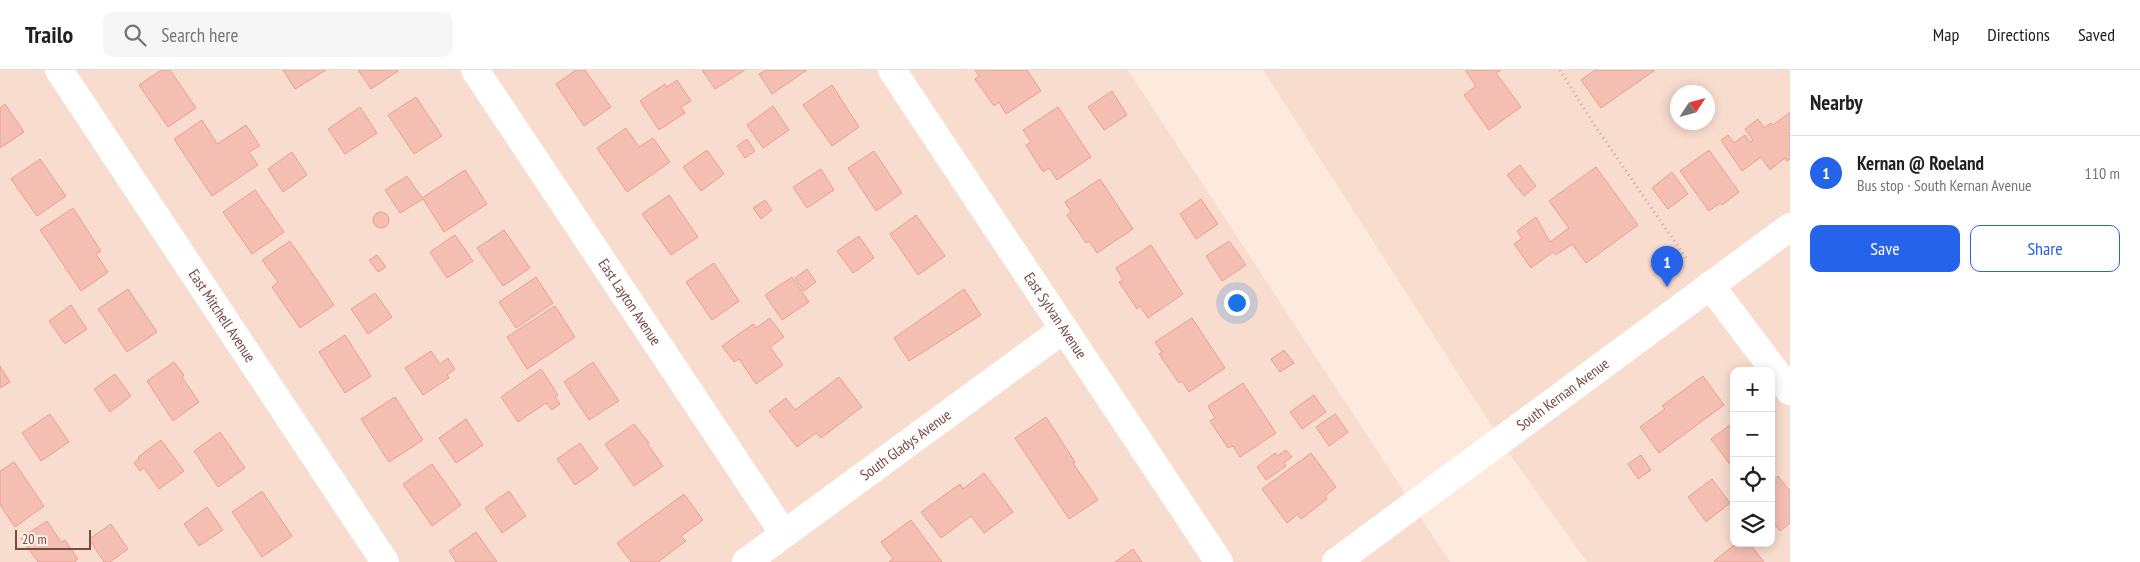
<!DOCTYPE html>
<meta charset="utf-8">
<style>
:root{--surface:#fff;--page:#f6f6f6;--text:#202124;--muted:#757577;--line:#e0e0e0;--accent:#2563eb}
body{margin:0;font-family:"PT Sans Narrow",sans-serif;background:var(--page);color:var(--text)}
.controls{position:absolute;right:15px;bottom:15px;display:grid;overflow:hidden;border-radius:10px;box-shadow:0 2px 12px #0003}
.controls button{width:45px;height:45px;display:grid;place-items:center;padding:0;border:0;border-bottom:1px solid var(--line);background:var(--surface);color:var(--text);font:25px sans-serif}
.compass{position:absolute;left:1670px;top:15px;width:45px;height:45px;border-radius:50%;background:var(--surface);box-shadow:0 2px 12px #0003;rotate:54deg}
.scale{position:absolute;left:15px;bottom:12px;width:76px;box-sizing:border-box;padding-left:5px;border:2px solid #754b44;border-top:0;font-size:14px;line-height:18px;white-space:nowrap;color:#754b44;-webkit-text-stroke:4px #ffefe5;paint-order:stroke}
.you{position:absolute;left:1236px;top:232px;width:18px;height:18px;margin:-12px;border:4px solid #fff;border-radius:50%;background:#1a73e8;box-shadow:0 0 0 8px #1a73e833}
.badge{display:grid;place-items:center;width:32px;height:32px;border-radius:50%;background:var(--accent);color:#fff;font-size:16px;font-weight:700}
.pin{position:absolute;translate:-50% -41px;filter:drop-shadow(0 1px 2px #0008)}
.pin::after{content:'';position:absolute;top:26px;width:18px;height:15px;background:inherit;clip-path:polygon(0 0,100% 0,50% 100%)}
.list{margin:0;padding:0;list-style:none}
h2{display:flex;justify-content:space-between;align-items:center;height:65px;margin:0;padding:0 20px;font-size:21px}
h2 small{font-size:16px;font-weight:400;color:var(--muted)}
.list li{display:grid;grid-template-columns:32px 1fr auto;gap:15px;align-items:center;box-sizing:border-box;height:75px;padding:0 20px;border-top:1px solid var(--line)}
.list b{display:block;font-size:19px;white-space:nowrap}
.list p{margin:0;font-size:16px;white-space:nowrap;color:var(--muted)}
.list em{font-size:16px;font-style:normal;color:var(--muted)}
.actions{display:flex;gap:10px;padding:15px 20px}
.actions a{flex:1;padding:11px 0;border:1px solid var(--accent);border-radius:10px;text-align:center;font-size:18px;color:var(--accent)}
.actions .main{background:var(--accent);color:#fff}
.icon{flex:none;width:28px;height:28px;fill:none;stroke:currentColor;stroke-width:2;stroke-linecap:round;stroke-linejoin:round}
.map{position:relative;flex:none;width:1790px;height:492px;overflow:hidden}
header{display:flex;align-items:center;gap:30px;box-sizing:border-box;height:70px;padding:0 25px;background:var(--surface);border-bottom:1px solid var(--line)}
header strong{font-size:24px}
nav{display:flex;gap:28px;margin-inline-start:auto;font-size:18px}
.search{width:350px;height:45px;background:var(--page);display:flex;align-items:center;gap:12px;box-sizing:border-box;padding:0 18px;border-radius:10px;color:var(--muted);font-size:19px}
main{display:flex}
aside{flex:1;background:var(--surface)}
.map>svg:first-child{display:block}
</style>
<header>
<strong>Trailo</strong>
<div class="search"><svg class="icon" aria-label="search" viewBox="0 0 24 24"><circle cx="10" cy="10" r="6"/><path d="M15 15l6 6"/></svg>Search here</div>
<nav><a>Map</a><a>Directions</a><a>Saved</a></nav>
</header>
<main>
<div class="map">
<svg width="1790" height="492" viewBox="0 0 1790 492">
<rect width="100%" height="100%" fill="#feeadd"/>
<!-- residential -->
<g fill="#f8dcce" fill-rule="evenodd">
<polygon points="0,0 1128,0 1450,492 0,492"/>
<path d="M 1263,0 L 1790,0 L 1790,492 L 1587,492 L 1513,389 ZM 1678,22 L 1708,22 L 1708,52 L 1678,52 ZM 1734,301 L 1771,301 L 1771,473 L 1734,473 Z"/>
</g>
<!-- building -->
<g fill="#f5beb2" stroke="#e9a092">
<polygon points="161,0 170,0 196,38 168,57 139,15"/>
<polygon points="283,0 326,0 295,19"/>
<polygon points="358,0 398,0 398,1 371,19"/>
<polygon points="576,0 585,0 611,37 584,56 556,14"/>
<polygon points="702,0 745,0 715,19"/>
<polygon points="766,0 807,0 772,24 759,4"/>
<polygon points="975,0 1027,0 1041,21 1006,44 999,32 994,36 975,9 979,6"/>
<polygon points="1465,0 1501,0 1496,3 1521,37 1489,60 1464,25 1476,16"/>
<polygon points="1595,0 1655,0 1601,38 1581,10"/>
<polygon points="677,10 691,31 681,37 685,43 659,60 640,31 665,14 667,17"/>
<polygon points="832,15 859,57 832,76 803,35"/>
<polygon points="1112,21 1127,45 1104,60 1088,37"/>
<polygon points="416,27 442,66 414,84 388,45"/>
<polygon points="5,34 24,62 0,78 0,38"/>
<polygon points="773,36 789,60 763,78 747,55"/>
<polygon points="360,37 377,63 345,84 328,59"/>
<polygon points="1058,37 1091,87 1057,110 1049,98 1043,102 1026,75 1031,72 1023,60"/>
<polygon points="1790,42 1790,89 1787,91 1785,88 1770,100 1761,87 1742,101 1721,70 1728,65 1734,73 1745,65 1750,72 1753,70 1745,59 1758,49 1764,58 1771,53 1773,55"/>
<polygon points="202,50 217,74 246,55 260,76 249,82 258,95 212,126 174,69"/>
<polygon points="626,58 639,77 653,68 670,92 627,122 597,78"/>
<polygon points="747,69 755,81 745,88 737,76"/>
<polygon points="707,80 724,104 701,121 683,97"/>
<polygon points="1709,80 1739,122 1722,135 1720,133 1709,141 1680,101"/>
<polygon points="874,81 902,123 876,141 848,98"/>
<polygon points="292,82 307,105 283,122 268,99"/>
<polygon points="40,89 66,126 37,146 11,109"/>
<polygon points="1520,95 1536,116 1524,126 1507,105"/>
<polygon points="1596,97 1638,155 1586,193 1572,174 1556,185 1553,182 1531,198 1514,174 1522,168 1517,161 1536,147 1550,172 1569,158 1549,131"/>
<polygon points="821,99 834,120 807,138 793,117"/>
<polygon points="465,100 487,134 444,162 423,129 400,143 385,120 407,106 422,128"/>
<polygon points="1672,102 1688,124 1668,139 1652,118"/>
<polygon points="1100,109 1133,159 1097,183 1089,171 1086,173 1067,145 1071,142 1065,132"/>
<polygon points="255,120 284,162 252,184 223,142"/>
<polygon points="669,125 698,167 671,185 642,144"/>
<polygon points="1201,129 1218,154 1196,169 1180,144"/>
<polygon points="765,130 772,140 761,149 753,138"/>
<polygon points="73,138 101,181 96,184 108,202 81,221 40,160"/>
<circle cx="381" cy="150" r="8"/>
<polygon points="916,145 945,186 918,205 890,164"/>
<polygon points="504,160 530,198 503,216 477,178"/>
<polygon points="455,165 473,191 447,208 430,182"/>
<polygon points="859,166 874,188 853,203 837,181"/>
<polygon points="290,171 334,235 300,258 272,217 278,212 262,190"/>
<polygon points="1229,171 1246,195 1222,211 1206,186"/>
<polygon points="1151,175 1183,224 1148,248 1140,236 1137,239 1119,212 1123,210 1116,198"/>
<polygon points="377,185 386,197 378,202 369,190"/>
<polygon points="714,193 739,231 712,250 686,212"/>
<polygon points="807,199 816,212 804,221 795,208"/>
<polygon points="536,207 553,233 516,258 499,232"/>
<polygon points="792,207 809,232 782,250 765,225"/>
<polygon points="128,219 157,262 127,282 98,239"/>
<polygon points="964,219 981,245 909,291 894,268"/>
<polygon points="375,223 392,247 368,264 351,239"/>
<polygon points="71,235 87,259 65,274 49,251"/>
<polygon points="555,236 575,267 527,299 507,267"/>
<polygon points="770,248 784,267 770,277 783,295 756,314 739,289 734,292 722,276 753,254 756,258"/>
<polygon points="1192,248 1225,298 1189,322 1182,311 1179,313 1159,284 1162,282 1155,272"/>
<polygon points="345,265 371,306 345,323 319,282"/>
<polygon points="1284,280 1294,293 1280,302 1271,289"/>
<polygon points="431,281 440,294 448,288 455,299 447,305 449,308 423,325 405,298"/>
<polygon points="174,292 184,305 182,307 199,332 173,351 147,311"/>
<polygon points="593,292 619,331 589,350 564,312"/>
<polygon points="0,296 10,312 0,318"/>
<polygon points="541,299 558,325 555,327 560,334 552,340 546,333 518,352 501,327"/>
<polygon points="115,304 131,326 110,342 94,319"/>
<polygon points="1703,306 1724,335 1659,383 1640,357 1665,339 1662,336"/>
<polygon points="839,307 862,337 821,368 816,363 797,377 769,341 786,328 795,340"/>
<polygon points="1243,313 1276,363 1240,387 1233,376 1228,378 1210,351 1215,348 1208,336"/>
<polygon points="1314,325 1326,342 1302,359 1290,342"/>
<polygon points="395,327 423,370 389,392 361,349"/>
<polygon points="50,344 69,372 41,391 22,363"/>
<polygon points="1335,344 1348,362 1329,376 1316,357"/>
<polygon points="1046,347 1075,392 1073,393 1098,430 1069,449 1015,368"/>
<polygon points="466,349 483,375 456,393 439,368"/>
<polygon points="1734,352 1734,400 1711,369"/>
<polygon points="634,354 649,373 647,373 663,396 634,416 605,374"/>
<polygon points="220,362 245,398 218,417 194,381"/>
<polygon points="161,370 184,401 159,419 144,398 140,401 134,393 139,389 138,387"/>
<polygon points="580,373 598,399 575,415 557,389"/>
<polygon points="1286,380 1292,387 1284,393 1286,396 1266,410 1257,397 1275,383 1277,386"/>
<polygon points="1311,383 1336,417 1325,426 1327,429 1301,449 1298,444 1287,453 1262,419"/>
<polygon points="1641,385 1651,400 1638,409 1628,394"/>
<polygon points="14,392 44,436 15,457 0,435 0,401"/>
<polygon points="432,394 461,435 432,456 403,414"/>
<polygon points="984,403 1013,442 984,463 971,446 941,468 921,442 960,414 963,419"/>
<polygon points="1778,406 1789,420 1790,419 1790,453 1780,461 1771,449 1771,411"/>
<polygon points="1712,409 1730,433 1706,452 1688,427"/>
<polygon points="262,421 292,466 262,487 232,442"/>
<polygon points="509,421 526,446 502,463 485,438"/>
<polygon points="684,424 703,450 681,466 686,471 658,492 631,492 617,473"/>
<polygon points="207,437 223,460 199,476 184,454"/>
<polygon points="911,450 942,492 889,492 893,489 881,472"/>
<polygon points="47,451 61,472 65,470 78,489 74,492 38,492 21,468"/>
<polygon points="111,454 128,479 110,492 104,492 89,469"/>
<polygon points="476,462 497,492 456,492 449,481"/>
<polygon points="1737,473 1749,473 1764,492 1715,492 1714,491"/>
<polygon points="1133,479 1142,492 1115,492"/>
</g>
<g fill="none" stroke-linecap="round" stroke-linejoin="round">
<!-- path -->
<polyline stroke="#d9a296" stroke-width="3" stroke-dasharray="1 4" stroke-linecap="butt" points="1560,0 1593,53 1688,191"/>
<!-- minor -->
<g stroke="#fff" stroke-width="28">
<path id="s1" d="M 59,0 L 385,492"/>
<path id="s2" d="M 475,0 L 784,464"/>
<path id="s3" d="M 892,0 L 1219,492"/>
<polyline points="1710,215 1790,321"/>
<path id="s4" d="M 746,492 L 1064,259"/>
<path id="s5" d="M 1336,492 L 1790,157"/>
</g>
</g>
<g text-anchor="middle" stroke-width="5" stroke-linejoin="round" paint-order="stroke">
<!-- street labels -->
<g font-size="15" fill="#754b44" stroke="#ffefe5">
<text dy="5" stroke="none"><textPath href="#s2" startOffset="279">East Layton Avenue</textPath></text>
<text dy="5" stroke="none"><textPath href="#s1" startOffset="295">East Mitchell Avenue</textPath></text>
<text dy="5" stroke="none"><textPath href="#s3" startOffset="295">East Sylvan Avenue</textPath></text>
<text dy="5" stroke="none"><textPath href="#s5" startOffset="282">South Kernan Avenue</textPath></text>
<text dy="5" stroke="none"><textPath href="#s4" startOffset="198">South Gladys Avenue</textPath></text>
</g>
</g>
</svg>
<div class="controls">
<button>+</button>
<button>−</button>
<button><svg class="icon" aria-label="locate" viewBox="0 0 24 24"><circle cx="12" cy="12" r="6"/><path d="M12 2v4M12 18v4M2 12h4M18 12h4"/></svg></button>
<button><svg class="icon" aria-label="layers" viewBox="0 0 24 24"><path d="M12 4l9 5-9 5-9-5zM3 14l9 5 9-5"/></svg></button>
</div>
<svg class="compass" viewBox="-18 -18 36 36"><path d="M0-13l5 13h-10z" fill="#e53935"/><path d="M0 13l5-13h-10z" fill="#757577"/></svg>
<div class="scale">20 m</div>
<div class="you"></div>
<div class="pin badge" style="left:1667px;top:217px">1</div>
</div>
<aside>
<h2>Nearby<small></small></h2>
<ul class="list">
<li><span class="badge">1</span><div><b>Kernan @ Roeland</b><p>Bus stop · South Kernan Avenue</p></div><em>110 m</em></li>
</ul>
<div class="actions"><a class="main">Save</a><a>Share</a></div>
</aside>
</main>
